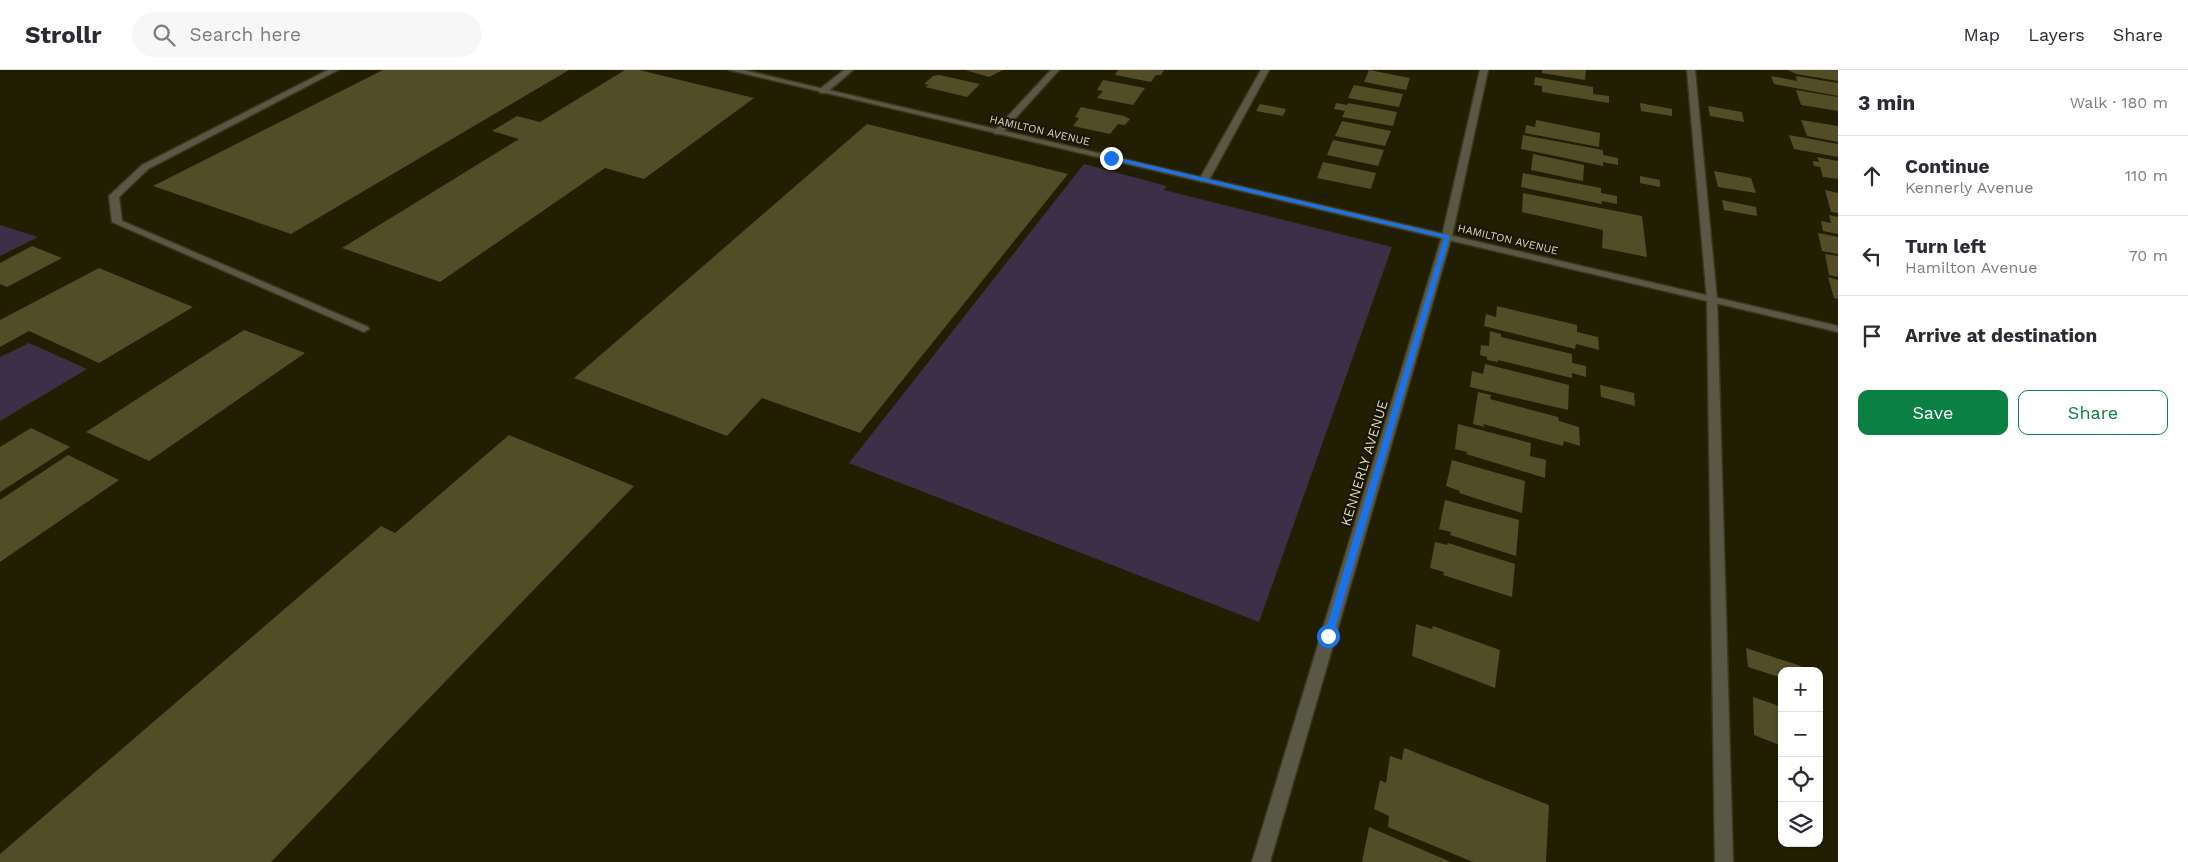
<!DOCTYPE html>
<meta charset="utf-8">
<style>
:root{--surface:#fff;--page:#f7f7f7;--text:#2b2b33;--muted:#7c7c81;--line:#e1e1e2;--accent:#0b8043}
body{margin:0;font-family:"Work Sans",sans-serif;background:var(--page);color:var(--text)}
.controls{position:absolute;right:15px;bottom:15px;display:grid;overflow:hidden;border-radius:10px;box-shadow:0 1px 4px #0004}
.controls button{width:45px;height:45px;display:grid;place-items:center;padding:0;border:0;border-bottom:1px solid var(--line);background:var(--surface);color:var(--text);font:25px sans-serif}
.stop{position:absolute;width:15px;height:15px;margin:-11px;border:4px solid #1a73e8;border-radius:50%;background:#fff}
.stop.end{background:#1a73e8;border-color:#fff;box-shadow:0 1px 5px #0008}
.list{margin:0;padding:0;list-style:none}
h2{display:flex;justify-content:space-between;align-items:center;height:65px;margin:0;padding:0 20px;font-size:21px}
h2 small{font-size:16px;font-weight:400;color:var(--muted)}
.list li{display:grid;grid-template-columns:32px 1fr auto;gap:15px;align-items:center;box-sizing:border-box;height:80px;padding:0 20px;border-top:1px solid var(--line)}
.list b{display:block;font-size:19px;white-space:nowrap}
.list p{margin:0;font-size:16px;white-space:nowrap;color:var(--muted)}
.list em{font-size:16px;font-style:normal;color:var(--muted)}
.actions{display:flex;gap:10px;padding:15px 20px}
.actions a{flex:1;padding:11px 0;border:1px solid var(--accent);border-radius:10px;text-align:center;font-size:18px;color:var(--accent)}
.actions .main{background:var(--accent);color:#fff}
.icon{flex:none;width:28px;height:28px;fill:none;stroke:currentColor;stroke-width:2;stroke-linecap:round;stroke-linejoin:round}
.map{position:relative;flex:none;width:1838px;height:792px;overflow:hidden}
header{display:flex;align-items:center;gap:30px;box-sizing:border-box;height:70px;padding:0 25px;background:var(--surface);border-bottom:1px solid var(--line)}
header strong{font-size:24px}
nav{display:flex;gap:28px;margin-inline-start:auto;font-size:18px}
.search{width:350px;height:45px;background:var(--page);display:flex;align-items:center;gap:12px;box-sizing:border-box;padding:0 18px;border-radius:28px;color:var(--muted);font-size:19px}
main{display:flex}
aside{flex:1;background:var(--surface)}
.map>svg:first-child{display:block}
</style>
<header>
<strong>Strollr</strong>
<div class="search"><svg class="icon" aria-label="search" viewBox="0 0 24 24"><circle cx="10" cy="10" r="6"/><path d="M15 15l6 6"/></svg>Search here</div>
<nav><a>Map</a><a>Layers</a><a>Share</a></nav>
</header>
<main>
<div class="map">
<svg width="1838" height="792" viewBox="0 0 1838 792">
<rect width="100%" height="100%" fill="#221e01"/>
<!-- green -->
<g fill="#3d2f48">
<polygon points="1084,94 1167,116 1164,120 1392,177 1259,552 849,393"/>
<polygon points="0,155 38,167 0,186"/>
<polygon points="29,273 87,299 0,351 0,287"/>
</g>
<!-- building -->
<g fill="#524d26">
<polygon points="383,0 569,0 291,164 153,116"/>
<polygon points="625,0 639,0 754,28 644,109 605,98 440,212 342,178 519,69 492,61 517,46 540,52"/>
<polygon points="965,0 1003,0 989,7"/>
<polygon points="1118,0 1164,0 1161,5 1156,5 1151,12 1115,5"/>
<polygon points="1369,0 1410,8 1406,20 1364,12"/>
<polygon points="1542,0 1586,0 1585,10 1542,3"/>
<polygon points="1788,0 1838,0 1838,11 1796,4"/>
<polygon points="939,5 980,14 967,27 925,17 929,15 924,14 933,6"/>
<polygon points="1771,6 1797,11 1796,6 1838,13 1838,26 1774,14"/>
<polygon points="1535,7 1593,17 1593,24 1609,26 1609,33 1542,22 1542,16 1534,15"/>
<polygon points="1103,10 1145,18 1133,35 1097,28 1103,21 1097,20"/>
<polygon points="1354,15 1403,24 1399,37 1348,28"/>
<polygon points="1796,20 1838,27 1838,41 1801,35"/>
<polygon points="1336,33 1347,35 1348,33 1397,42 1393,56 1342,47 1345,41 1334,39"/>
<polygon points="1640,33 1672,39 1672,46 1641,41"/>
<polygon points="1260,34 1286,39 1283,46 1256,41"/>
<polygon points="1708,36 1742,42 1744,52 1710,46"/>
<polygon points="1081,37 1124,46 1130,49 1125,55 1118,54 1110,64 1073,56 1079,48 1075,47"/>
<polygon points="1536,50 1600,63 1599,77 1525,63 1526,55 1535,57"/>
<polygon points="1801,50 1838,56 1838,72 1807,66"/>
<polygon points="1342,51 1391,61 1385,76 1335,66"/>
<polygon points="867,54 1068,104 860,363 762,328 727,366 574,308"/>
<polygon points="1523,65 1603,80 1603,85 1618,88 1618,95 1603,92 1603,96 1521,79"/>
<polygon points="1789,65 1838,74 1838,87 1794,79"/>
<polygon points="1333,70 1384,80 1378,96 1327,85"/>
<polygon points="1533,84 1584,95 1583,111 1531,100"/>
<polygon points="1817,87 1838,91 1838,109 1823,107 1820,97 1814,96 1813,91 1819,92"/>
<polygon points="1323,92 1376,103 1371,119 1317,108"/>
<polygon points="1714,101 1751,108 1756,123 1718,117"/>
<polygon points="1523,103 1601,118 1601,123 1617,126 1617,134 1602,131 1601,134 1521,117"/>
<polygon points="1640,106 1660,110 1660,117 1640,113"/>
<polygon points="1825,120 1838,123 1838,143 1831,142"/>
<polygon points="1523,123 1642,146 1647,187 1602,178 1603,160 1522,142"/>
<polygon points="1722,130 1756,137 1757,146 1724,140"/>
<polygon points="1829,145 1838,147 1838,164 1823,161 1821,151 1831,153"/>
<polygon points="1818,163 1838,167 1838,184 1822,181"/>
<polygon points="32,176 62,188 7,217 0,214 0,193"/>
<polygon points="1825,184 1838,186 1838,207 1829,205"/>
<polygon points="99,198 193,237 99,293 29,261 0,277 0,250"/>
<polygon points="1828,207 1838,210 1838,229 1834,228"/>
<polygon points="1497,236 1577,255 1577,262 1598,267 1599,280 1576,274 1575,279 1484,256 1486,244 1496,247"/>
<polygon points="244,260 305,283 149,391 86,362"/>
<polygon points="1490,261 1501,264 1501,267 1572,284 1572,293 1586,296 1586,307 1572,303 1572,308 1498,290 1498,292 1487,290 1487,287 1480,285 1481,275 1489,276"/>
<polygon points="1485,294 1569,315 1568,340 1470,317 1472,301 1483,304"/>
<polygon points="1600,315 1634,323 1635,336 1601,327"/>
<polygon points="1478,322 1491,325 1490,329 1558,347 1559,351 1579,357 1580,376 1564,371 1563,376 1483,354 1485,357 1473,354"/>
<polygon points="1458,354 1531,373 1530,386 1546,390 1545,408 1466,384 1467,382 1455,379"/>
<polygon points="31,358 70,377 0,422 0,377"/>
<polygon points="509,365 634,416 271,792 0,792 0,784 381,456 395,463"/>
<polygon points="68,385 119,410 0,492 0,430"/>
<polygon points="1452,390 1525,411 1522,443 1459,423 1460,421 1446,416"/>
<polygon points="1445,430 1519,450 1516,486 1450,465 1451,462 1439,459"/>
<polygon points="1435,472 1447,475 1448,473 1515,494 1512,527 1443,505 1444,502 1430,498"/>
<polygon points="1416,554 1432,559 1433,556 1500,580 1495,618 1412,586"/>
<polygon points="1746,578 1801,596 1801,601 1782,601 1782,608 1748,597"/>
<polygon points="1753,627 1782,637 1782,676 1754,665"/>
<polygon points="1404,678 1549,735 1546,792 1473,792 1388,757 1389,746 1374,739 1380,710 1386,713 1390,686 1402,690"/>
<polygon points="1369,757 1451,792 1362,792"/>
</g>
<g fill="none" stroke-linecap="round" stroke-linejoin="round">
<!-- service casing -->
<g stroke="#3c381d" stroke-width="3">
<g id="service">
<polygon points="328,0 338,0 148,99 119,127 122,151 368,257 369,259 364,262 112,152 109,126 142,95"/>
<polygon points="844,0 853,0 826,23 820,23 820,19"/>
<polygon points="1261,0 1269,0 1209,110 1201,112 1199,110"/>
<polygon points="1687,0 1695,0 1717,230 1733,792 1715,792 1707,230"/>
</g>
</g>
<!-- minor casing -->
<g stroke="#3c381d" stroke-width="3">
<g id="minor">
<polygon points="1051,0 1059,0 1001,64 995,64 995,60"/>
<polygon points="1480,0 1488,0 1452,166 1270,792 1252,792 1442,166"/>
</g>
</g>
<!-- tertiary casing -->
<g stroke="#3c381d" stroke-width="3">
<polygon id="tertiary" points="729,0 743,0 1838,256 1838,262"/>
</g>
<!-- service -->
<use href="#service" fill="#595746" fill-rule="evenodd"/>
<!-- minor -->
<use href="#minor" fill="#595746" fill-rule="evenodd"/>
<!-- tertiary -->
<use href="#tertiary" fill="#595746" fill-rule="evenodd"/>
</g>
<!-- route -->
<polygon fill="#1a73e8" points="1111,86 1450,166 1332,569 1325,569 1324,566 1444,168 1109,89"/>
<g text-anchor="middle" stroke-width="4" stroke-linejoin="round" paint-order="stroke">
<!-- far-street labels -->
<g font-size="11" fill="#dad9c7" stroke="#181500">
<text transform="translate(1040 60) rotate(13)" y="4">HAMILTON AVENUE</text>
<text transform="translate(1508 169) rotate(13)" y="4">HAMILTON AVENUE</text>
</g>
<!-- street labels -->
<g font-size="14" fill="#dad9c7" stroke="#181500">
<text transform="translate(1364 393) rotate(-73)" y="5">KENNERLY AVENUE</text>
</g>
</g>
</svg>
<div class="controls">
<button>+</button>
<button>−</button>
<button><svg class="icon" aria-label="locate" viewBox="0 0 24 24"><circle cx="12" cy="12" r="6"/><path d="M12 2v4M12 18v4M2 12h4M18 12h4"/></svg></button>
<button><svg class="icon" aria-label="layers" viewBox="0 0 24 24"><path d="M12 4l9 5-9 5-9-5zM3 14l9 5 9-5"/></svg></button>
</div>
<div class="stop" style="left:1328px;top:566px"></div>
<div class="stop end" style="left:1111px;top:88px"></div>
</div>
<aside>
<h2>3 min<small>Walk · 180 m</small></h2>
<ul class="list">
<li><svg class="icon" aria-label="ahead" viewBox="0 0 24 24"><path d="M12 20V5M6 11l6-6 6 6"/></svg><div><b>Continue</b><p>Kennerly Avenue</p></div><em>110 m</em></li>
<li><svg class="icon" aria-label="left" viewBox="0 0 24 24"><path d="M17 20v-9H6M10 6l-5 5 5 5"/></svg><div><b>Turn left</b><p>Hamilton Avenue</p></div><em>70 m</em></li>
<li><svg class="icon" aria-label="arrive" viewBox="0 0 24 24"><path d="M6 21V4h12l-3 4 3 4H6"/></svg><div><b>Arrive at destination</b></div></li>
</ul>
<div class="actions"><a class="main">Save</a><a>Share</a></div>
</aside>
</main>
